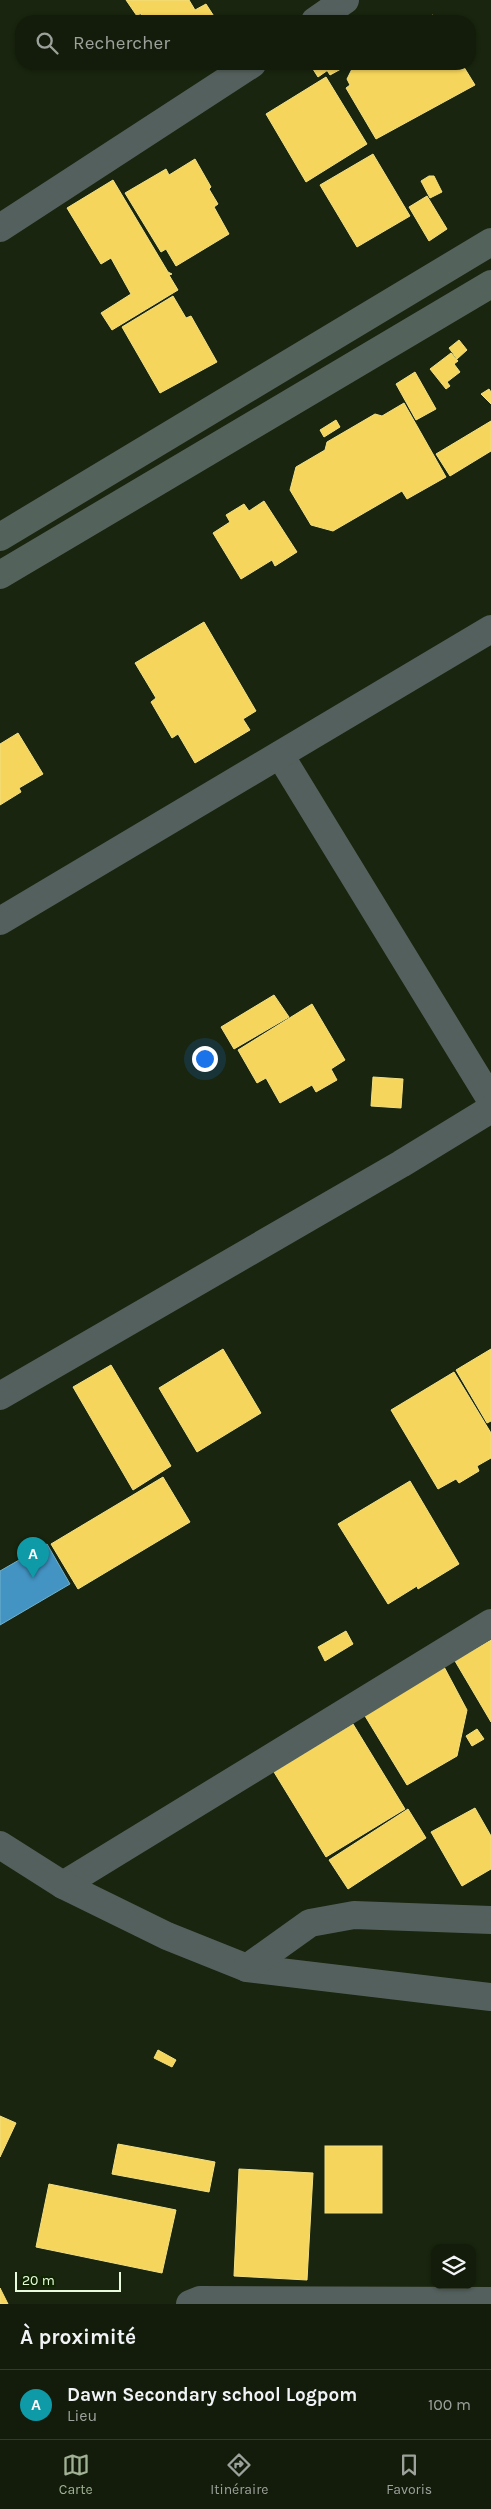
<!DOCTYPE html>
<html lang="fr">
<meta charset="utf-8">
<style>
:root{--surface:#131c0a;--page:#1c2513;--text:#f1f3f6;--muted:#9da19c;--line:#323a2b;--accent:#a0b195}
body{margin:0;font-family:Karla,sans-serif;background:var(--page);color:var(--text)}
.controls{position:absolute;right:15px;bottom:15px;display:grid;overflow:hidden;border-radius:10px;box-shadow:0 1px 4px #0004}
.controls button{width:45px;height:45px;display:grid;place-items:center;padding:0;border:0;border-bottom:1px solid var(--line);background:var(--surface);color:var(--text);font:25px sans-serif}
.scale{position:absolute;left:15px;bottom:12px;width:106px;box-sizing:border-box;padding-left:5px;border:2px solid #e8fcdd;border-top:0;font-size:14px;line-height:18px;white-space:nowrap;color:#e8fcdd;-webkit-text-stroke:4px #0e2500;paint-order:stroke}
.you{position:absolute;left:204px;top:1058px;width:18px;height:18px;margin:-12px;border:4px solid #fff;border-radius:50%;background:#1a73e8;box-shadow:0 0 0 8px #1a73e833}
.badge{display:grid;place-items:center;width:32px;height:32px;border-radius:50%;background:var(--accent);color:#fff;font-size:16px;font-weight:700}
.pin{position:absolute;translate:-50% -41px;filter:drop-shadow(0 1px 2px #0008)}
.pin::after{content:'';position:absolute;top:26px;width:18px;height:15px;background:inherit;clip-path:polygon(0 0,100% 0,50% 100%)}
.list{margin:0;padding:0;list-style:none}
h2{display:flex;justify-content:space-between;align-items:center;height:65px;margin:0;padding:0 20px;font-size:21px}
h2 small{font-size:16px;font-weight:400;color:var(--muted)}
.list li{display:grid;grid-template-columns:32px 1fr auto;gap:15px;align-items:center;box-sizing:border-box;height:70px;padding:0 20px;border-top:1px solid var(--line)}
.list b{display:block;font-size:19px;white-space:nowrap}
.list p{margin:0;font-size:16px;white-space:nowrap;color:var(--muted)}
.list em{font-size:16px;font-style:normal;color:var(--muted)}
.icon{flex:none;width:28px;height:28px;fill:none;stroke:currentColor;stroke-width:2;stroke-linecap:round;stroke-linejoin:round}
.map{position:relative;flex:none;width:491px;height:2304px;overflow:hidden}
.search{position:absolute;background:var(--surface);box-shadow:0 1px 4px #0004;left:15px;right:15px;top:15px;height:55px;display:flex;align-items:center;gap:12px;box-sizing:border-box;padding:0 18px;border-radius:20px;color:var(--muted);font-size:19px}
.sheet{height:135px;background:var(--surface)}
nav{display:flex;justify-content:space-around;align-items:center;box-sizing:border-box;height:70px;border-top:1px solid var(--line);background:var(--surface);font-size:14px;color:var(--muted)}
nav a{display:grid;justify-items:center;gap:2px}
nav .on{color:var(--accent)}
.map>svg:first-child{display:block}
</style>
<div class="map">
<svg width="491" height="2304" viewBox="0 0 491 2304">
<rect width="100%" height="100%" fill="#19250e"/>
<!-- homes -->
<g fill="#f6d55c" stroke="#f2e183">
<polygon points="126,0 189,0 195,10 206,4 217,21 141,21 141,13 137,16"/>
<polygon points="433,15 437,21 422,21"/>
<polygon points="314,64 324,64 328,70 318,77 311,66"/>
<polygon points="323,64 350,64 330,75"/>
<polygon points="375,64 462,64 475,85 376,139 346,88 350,85 347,79 352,69 360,65 370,67"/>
<polygon points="326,77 367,144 306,182 266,114"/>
<polygon points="373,154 410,216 357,247 320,185"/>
<polygon points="195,159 211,187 209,189 218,204 214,207 229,234 176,266 166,249 161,252 125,193 166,169 169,175"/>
<polygon points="429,176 434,176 442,192 430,198 421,181"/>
<polygon points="113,180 168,272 172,274 169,275 178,290 112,330 101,313 131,294 111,258 101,264 67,208"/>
<polygon points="427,196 447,229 429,241 409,207"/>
<polygon points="173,296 186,318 191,316 217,362 160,393 122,327"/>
<polygon points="459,340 467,350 457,359 449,348"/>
<polygon points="451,353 458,361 454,364 460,372 447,382 450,386 446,389 430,369"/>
<polygon points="415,372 436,409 416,420 396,384"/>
<polygon points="489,389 491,392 491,404 481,394"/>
<polygon points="404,403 446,477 407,499 402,491 333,531 311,525 290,490 296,467 325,450 327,442 375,414 382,416"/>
<polygon points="336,420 340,427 324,437 320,430"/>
<polygon points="491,421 491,451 450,476 436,454"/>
<polygon points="264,501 297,552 275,566 272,560 241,579 213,533 230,522 226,515 244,504 249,511"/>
<polygon points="204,622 256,711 243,719 250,730 195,763 178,734 172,738 151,702 156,698 135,663"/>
<polygon points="18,733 43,774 19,788 21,792 0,805 0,744"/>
<polygon points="274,995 289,1017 234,1049 221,1027"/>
<polygon points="312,1004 345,1060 331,1069 337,1080 316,1092 312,1085 280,1103 266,1078 257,1083 238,1050"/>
<polygon points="373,1077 403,1079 401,1108 371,1106"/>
<polygon points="223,1349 261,1413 197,1452 159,1388"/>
<polygon points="491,1349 491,1421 487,1423 456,1370"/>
<polygon points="111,1365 171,1466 133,1490 73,1387"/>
<polygon points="454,1372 491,1433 491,1458 477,1466 479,1471 459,1483 456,1479 438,1489 391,1410"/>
<polygon points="163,1477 190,1522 78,1589 51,1544"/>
<polygon points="410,1481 459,1564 418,1589 417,1586 388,1604 338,1524"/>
<polygon points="346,1631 353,1644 325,1661 318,1647"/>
<polygon points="491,1640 491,1722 455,1661"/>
<polygon points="442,1663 467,1710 457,1756 407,1785 362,1711"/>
<polygon points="353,1724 405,1809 326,1857 274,1772"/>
<polygon points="477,1729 484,1739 472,1746 466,1736"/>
<polygon points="475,1808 491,1836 491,1869 462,1886 431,1832"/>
<polygon points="408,1809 426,1838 348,1889 329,1860"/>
<polygon points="158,2050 176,2060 172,2067 154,2058"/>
<polygon points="0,2116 16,2123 0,2157"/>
<polygon points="118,2144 215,2162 209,2192 112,2174"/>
<rect x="325" y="2146" width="57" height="67"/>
<polygon points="239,2169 313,2173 307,2280 234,2276"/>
<polygon points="49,2184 176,2210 162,2273 36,2247"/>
<polygon points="0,2288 8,2304 0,2304"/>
</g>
<!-- schools -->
<polygon fill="#4393c3" stroke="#74b2cb" points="47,1544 70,1584 0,1625 0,1571"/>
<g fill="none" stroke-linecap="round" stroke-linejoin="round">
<!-- street -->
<g stroke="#54605d" stroke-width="28">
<polyline points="315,21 345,0"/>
<polyline points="0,228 252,64"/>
<polyline points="280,755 491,1100"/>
<polyline points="0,921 491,629"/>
<polyline points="0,1396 401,1164 491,1109"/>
<polyline points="0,1845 63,1885 491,1623"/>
<polyline points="63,1885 167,1936 247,1968 491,1997"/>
<polyline points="247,1968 310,1923 354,1915 491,1920"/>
<polyline points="190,2304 200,2300 491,2301"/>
</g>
<!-- secondary -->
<g stroke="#54625c" stroke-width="28">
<polyline points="0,537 491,242"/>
<polyline points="0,575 491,284"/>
</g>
</g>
</svg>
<div class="controls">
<button><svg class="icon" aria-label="layers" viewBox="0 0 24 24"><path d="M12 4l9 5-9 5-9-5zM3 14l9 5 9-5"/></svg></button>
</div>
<div class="scale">20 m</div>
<div class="you"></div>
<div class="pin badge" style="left:33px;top:1578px;background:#0f9aa8">A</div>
<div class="search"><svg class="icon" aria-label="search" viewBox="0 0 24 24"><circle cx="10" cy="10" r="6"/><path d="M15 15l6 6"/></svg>Rechercher</div>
</div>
<section class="sheet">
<h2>À proximité<small></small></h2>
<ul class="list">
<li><span class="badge" style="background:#0f9aa8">A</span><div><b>Dawn Secondary school Logpom</b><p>Lieu</p></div><em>100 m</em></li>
</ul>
</section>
<nav>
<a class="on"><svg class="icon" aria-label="map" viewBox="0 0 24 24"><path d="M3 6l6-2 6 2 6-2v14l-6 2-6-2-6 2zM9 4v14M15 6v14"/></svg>Carte</a>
<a><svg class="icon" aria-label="directions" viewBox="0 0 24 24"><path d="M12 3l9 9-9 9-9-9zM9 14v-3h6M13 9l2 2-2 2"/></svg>Itinéraire</a>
<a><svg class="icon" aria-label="saved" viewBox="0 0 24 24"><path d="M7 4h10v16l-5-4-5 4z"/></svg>Favoris</a>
</nav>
